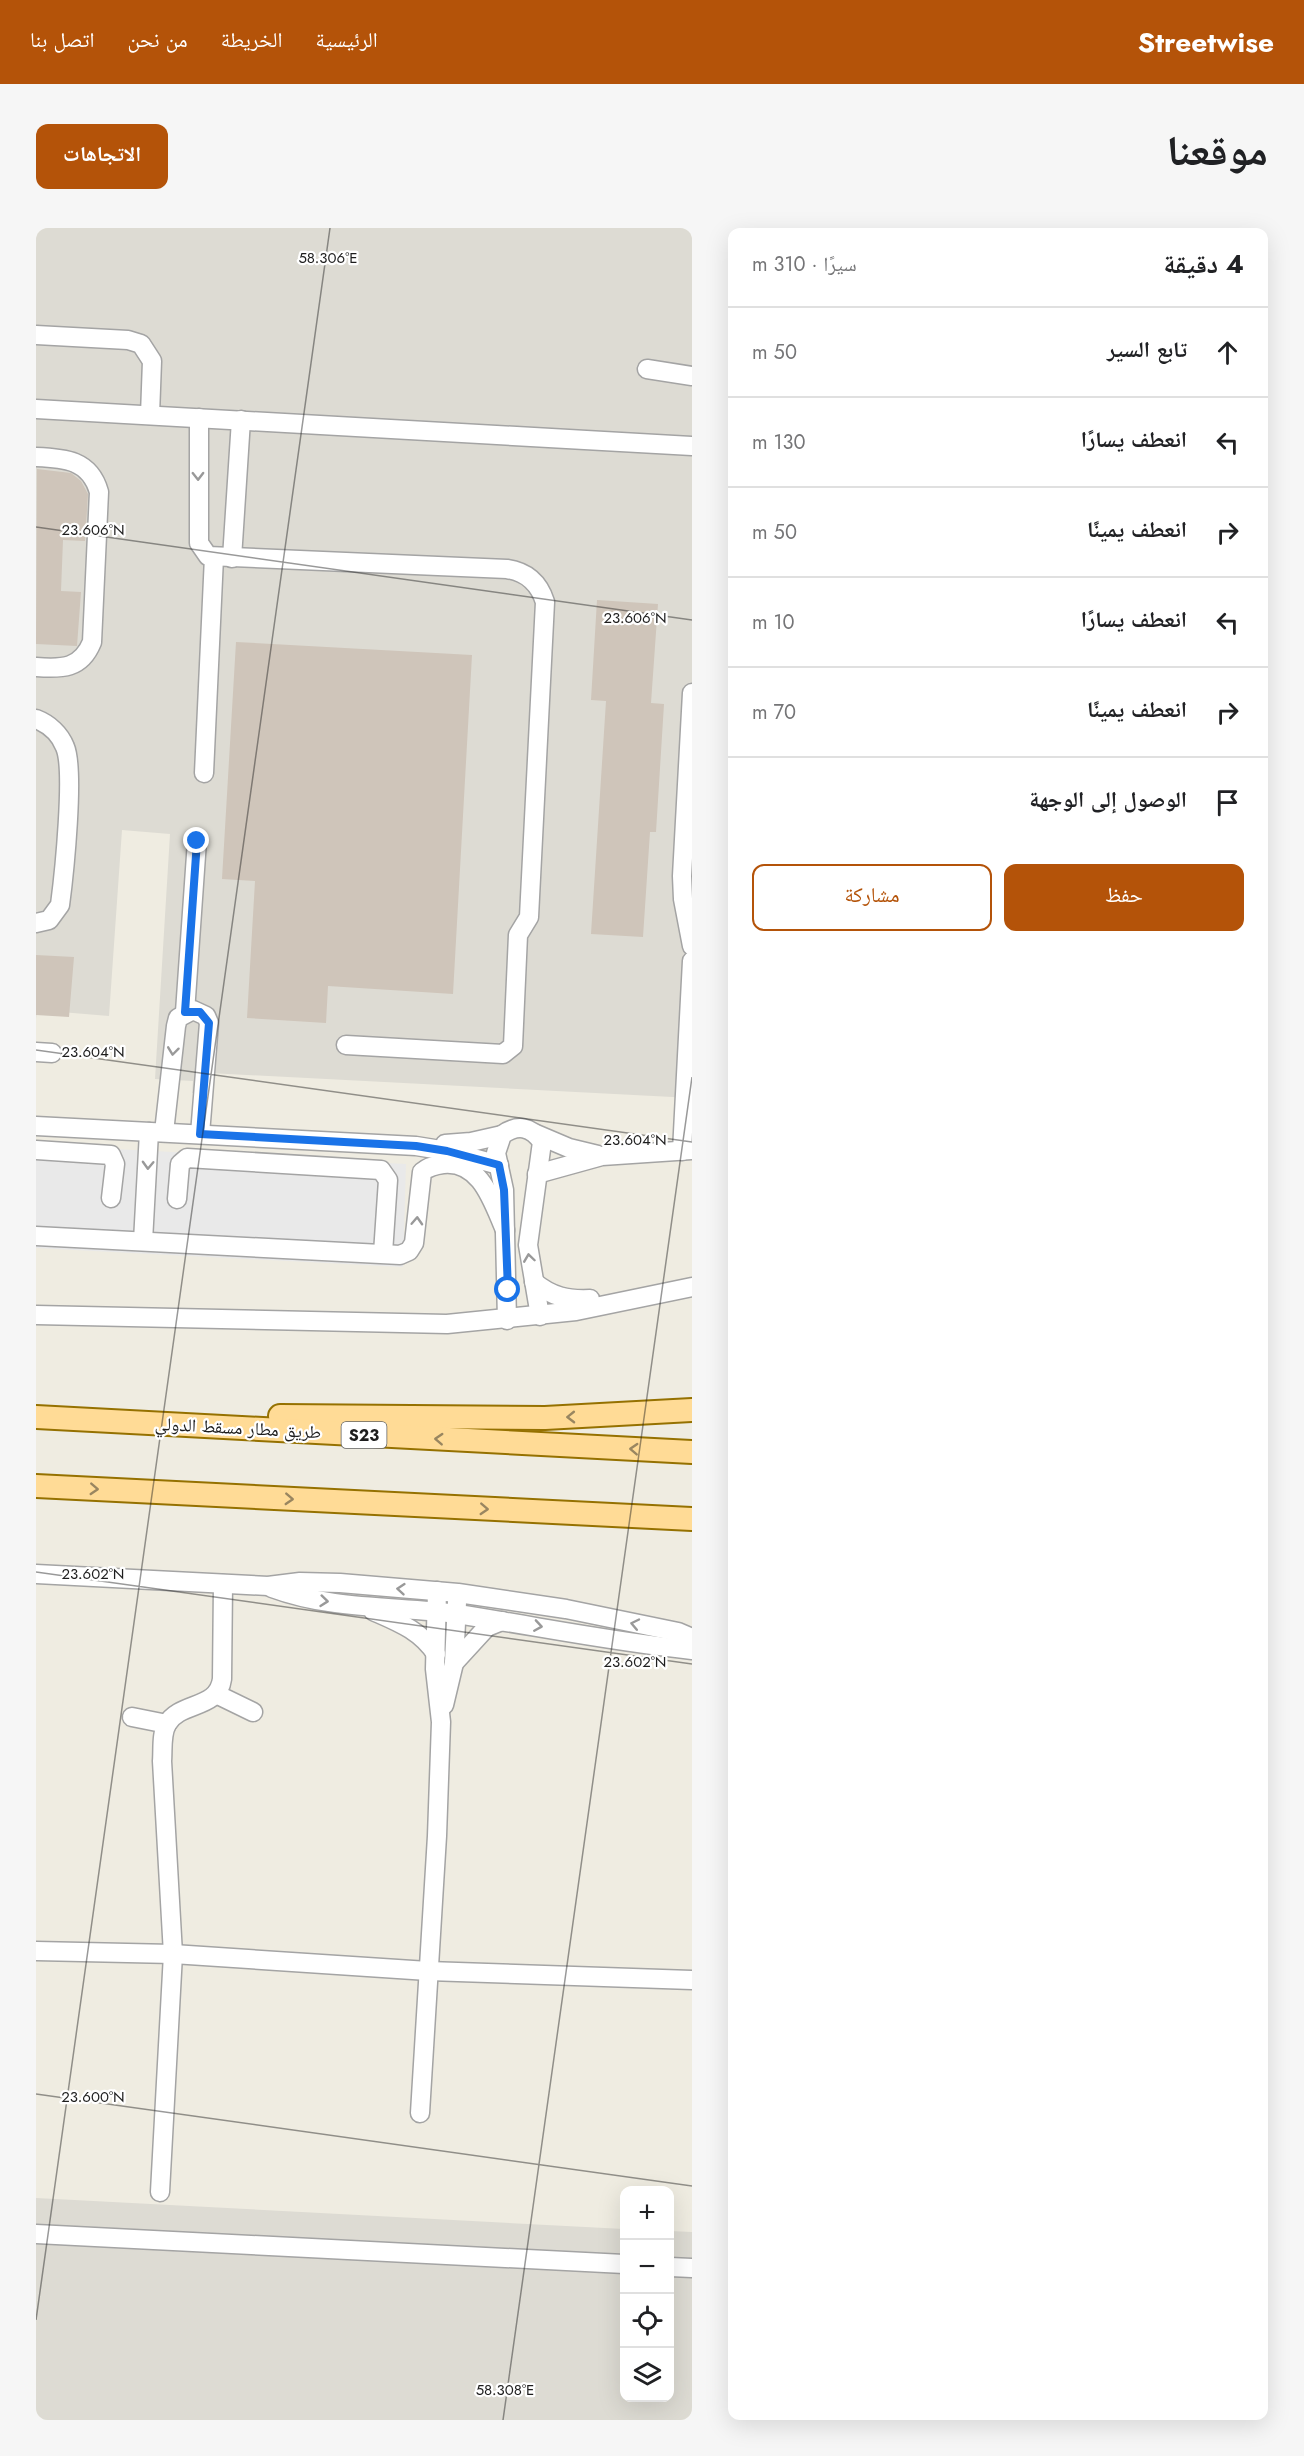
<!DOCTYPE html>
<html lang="ar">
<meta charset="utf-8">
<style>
:root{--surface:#fff;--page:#f6f6f6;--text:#202124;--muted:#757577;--line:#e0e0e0;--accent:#b45309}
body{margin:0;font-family:Jost,"Noto Naskh Arabic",sans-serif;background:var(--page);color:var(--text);direction:rtl}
.controls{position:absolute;right:18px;bottom:18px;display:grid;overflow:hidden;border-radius:12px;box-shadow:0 6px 24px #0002}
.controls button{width:54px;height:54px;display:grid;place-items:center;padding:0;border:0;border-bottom:2px solid var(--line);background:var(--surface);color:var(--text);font:30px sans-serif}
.stop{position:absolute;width:18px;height:18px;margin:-14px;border:4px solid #1a73e8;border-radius:50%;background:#fff}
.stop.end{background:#1a73e8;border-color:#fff;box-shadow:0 2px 6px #0008}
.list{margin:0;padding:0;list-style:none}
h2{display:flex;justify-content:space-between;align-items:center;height:78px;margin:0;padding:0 24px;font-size:26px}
h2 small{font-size:20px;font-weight:400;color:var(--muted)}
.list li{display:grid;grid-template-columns:39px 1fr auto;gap:18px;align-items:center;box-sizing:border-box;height:90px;padding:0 24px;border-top:2px solid var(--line)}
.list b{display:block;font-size:22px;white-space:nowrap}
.list em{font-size:20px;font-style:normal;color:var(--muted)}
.actions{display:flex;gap:12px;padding:18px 24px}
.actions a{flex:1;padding:14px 0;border:2px solid var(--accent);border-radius:12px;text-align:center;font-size:21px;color:var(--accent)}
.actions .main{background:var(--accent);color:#fff}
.icon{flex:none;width:33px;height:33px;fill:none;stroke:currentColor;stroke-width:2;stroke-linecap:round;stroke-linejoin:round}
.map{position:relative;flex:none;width:656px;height:2192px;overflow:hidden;direction:ltr;border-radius:12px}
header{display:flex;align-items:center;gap:36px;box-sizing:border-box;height:84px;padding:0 30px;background:var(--accent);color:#fff}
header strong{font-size:28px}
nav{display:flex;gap:33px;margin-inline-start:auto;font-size:21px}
.intro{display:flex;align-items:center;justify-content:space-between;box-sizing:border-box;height:144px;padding:0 36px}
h1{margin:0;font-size:42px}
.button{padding:15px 27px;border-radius:12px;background:var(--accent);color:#fff;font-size:21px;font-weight:700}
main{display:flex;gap:36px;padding:0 36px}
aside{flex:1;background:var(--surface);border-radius:12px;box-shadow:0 6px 24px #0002}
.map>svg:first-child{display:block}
</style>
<header>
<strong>Streetwise</strong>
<nav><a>الرئيسية</a><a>الخريطة</a><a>من نحن</a><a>اتصل بنا</a></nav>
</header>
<div class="intro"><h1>موقعنا</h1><a class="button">الاتجاهات</a></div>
<main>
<aside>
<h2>4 دقيقة<small>سيرًا · 310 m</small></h2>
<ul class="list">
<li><svg class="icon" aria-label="ahead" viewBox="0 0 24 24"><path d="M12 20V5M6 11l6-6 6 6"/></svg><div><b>تابع السير</b></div><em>50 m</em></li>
<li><svg class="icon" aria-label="left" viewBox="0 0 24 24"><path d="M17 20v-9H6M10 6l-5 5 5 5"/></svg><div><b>انعطف يسارًا</b></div><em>130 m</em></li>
<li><svg class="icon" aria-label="right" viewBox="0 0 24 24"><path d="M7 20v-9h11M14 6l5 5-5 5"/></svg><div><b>انعطف يمينًا</b></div><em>50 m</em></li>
<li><svg class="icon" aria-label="left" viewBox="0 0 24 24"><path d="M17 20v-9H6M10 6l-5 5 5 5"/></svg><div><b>انعطف يسارًا</b></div><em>10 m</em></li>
<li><svg class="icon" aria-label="right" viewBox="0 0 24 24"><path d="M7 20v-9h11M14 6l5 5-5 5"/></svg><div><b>انعطف يمينًا</b></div><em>70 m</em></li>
<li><svg class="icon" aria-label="arrive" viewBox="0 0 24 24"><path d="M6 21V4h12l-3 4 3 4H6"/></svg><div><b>الوصول إلى الوجهة</b></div></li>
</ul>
<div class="actions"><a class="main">حفظ</a><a>مشاركة</a></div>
</aside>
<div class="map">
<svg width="656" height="2192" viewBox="0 0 656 2192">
<rect width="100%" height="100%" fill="#efece1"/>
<!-- airport -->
<g fill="#dddbd3">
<polygon points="0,0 656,0 656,870 173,845 171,867 156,865 157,853 119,851 134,606 86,602 73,788 1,782 0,791"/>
<polygon points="0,1970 588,2001 588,2170 634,2170 634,2003 656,2004 656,2192 0,2192"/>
</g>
<!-- parking -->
<polygon fill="#e9e9e9" points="0,917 370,936 367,1039 0,1020"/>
<!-- building -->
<g fill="#cfc5ba">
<polygon points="1,241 35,245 45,253 52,266 49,313 27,312 25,363 45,364 41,418 0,416"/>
<polygon points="561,372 622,376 615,475 628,476 620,604 614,604 607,709 555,706 570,473 555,472"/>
<polygon points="200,414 436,427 417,766 292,758 290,795 211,790 219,653 186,651"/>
<polygon points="0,727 38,729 33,789 0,787"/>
</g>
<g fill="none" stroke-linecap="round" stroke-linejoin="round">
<!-- minor casing -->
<g stroke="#a4a4a4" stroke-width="21">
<g id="minor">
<polyline points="0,107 92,112 105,116 116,133 114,187"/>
<polyline points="611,141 656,148"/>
<polyline points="0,181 656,218"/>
<path d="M 163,190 L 163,315 L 172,328 L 471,341 C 491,344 503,355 509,374 L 493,689 L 482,707 L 477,818 L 467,826 L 310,817"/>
<path d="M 0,229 C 29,230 54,232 63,264 L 56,414 C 45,441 26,441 0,439"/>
<polyline points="196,330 205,192"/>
<polyline points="656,465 646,648 647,671 656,718"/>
<path d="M 0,491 C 13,496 24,506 29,519 C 39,542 28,647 24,677 L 13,692 L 0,695"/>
<polyline points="168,545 178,329"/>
<polyline points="149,784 161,613"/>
<polyline points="0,824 16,825"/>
<polyline points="0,898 380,918 411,923 463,937"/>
<polyline points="128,904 140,798 142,790 157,782 170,788 173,795 164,906"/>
<polyline points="500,906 533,920 562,927"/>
<polyline points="409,916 435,914 466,907"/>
<polyline points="0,922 75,927 79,936 75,970"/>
<polyline points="646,923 656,733"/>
<polyline points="501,946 566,928 656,922"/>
<polyline points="141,971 144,936 151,930 345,942 352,952 347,1025"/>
<path d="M 0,1008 L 364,1027 L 373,1023 L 378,1015 L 386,944 C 392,939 399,937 407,936 C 445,932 457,975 469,1002"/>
<polyline points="107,1013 113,904"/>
<path d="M 498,1054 C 516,1069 532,1072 554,1071"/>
<polyline points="0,1087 411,1096 540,1083 656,1059"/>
<path d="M 471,1092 L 468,962 L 460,925 L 466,907 C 481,896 495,898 506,914 L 492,1017 L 504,1088"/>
<polyline points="0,1346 232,1358 264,1354 304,1355 422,1365 530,1381 642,1404 656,1410"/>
<path d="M 236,1360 C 295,1382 360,1378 421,1386 C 500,1398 577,1414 656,1422"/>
<path d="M 337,1383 C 362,1394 384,1402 400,1426"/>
<polyline points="418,1435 451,1399 466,1393"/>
<polyline points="180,1466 217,1484"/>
<polyline points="408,1477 418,1435 421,1374"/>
<polyline points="96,1489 131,1496"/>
<polyline points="0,1723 137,1726 392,1743 656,1752"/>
<polyline points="384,1885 401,1608 405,1494 399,1441 401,1363"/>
<path d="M 124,1964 L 137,1726 L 126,1533 C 127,1522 125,1506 131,1496 C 144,1473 182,1482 186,1451 L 187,1356"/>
<polyline points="0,2006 588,2036"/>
<polyline points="634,2039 656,2040"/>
</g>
</g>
<!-- major casing -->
<g stroke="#957100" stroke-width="26">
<g id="major">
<polyline points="244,1188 509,1190 656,1182"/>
<polyline points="0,1189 656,1224"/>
<polyline points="0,1258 656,1291"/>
</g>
</g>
<!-- minor -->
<use href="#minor" stroke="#fff" stroke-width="18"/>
<!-- major -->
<use href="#major" stroke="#ffdb96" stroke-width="22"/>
</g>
<!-- one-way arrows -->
<defs><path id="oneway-chevron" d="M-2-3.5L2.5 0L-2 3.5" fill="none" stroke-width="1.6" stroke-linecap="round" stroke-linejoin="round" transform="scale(1.5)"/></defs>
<g stroke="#999">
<use href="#oneway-chevron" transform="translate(162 248) rotate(89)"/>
<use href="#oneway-chevron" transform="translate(137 823) rotate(97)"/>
<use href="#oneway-chevron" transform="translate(112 937) rotate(92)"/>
<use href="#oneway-chevron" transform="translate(381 993) rotate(-87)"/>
<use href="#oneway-chevron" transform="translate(493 1030) rotate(-98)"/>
<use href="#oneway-chevron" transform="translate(365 1361) rotate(-175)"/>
<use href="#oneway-chevron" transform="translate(288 1373) rotate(6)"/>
<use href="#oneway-chevron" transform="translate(599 1396) rotate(-168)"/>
<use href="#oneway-chevron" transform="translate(502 1398) rotate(9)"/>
</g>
<g stroke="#998660">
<use href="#oneway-chevron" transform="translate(535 1189) rotate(179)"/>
<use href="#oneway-chevron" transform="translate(403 1211) rotate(-177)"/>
<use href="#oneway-chevron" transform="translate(598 1221) rotate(-177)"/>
<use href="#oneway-chevron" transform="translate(58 1261) rotate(3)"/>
<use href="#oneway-chevron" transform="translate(253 1271) rotate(3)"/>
<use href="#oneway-chevron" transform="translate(448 1281) rotate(3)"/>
</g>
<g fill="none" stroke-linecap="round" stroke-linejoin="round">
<!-- route -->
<polyline stroke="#1a73e8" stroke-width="8" points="161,613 149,784 164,784 173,795 164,906 380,918 411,923 463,937 468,962 472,1062"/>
</g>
<!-- ticks -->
<path fill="none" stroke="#1d1d1d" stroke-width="1.5" stroke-opacity="0.45" d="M 0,299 L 656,392M 0,822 L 656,914M 0,1344 L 656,1436M 0,1866 L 656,1958M 0,2092 L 294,0M 467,2192 L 656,849"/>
<g text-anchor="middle" stroke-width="4.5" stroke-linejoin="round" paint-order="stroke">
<!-- shield labels -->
<rect fill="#fff" stroke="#616161" stroke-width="1.5" x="305.5" y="1194" width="45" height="26" rx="4.5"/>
<g font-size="16" font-weight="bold" fill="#1d1d1d">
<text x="328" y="1213">S23</text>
</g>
<!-- street labels -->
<g font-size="18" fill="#1d1d1d" stroke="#fff">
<text transform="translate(202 1200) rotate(3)" y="6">طريق مطار مسقط الدولي</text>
</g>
</g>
<g font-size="15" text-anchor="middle" fill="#1d1d1d" stroke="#fff" stroke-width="4.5" stroke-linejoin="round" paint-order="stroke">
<text x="292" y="35">58.306°E</text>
<text x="57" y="307">23.606°N</text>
<text x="599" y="395">23.606°N</text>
<text x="57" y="829">23.604°N</text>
<text x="599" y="917">23.604°N</text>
<text x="57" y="1351">23.602°N</text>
<text x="599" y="1439">23.602°N</text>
<text x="57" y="1874">23.600°N</text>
<text x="469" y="2167">58.308°E</text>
</g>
</svg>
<div class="controls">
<button>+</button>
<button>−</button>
<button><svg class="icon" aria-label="locate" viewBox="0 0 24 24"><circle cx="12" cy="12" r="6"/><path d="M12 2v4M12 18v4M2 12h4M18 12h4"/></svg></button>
<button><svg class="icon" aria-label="layers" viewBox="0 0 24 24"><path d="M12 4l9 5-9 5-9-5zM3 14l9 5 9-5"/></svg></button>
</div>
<div class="stop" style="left:472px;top:1062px"></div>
<div class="stop end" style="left:161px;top:613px"></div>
</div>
</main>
